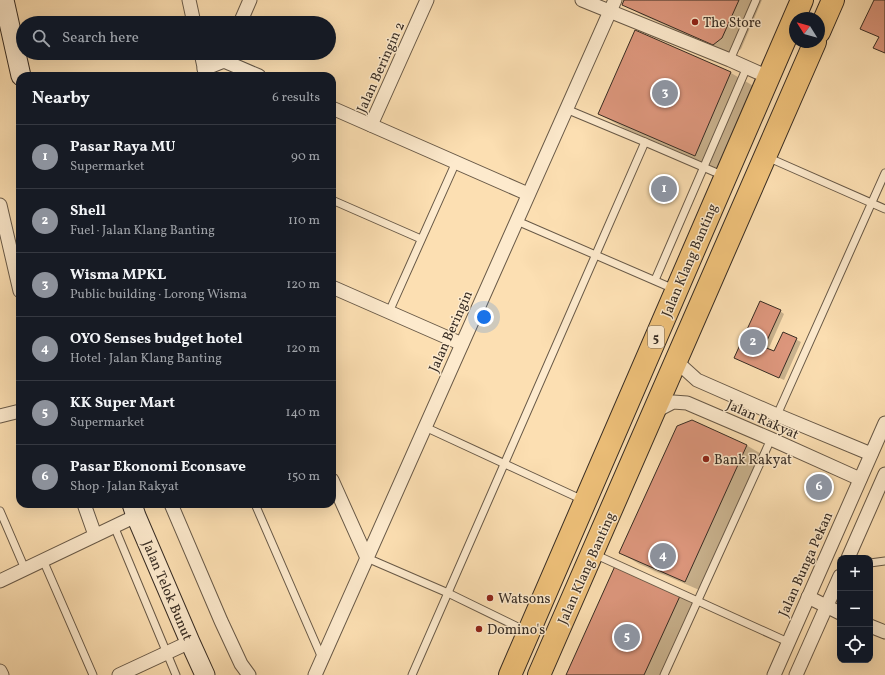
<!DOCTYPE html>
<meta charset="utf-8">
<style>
:root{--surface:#171b24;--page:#20242c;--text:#f1f3f6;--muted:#9ea1a6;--line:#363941;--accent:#8c9099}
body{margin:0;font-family:Vollkorn,serif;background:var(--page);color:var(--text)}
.controls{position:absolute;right:12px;bottom:12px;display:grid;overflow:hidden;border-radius:8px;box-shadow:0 4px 16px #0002}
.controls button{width:36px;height:36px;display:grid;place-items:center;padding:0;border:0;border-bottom:1px solid var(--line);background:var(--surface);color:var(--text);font:20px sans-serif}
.compass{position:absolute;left:789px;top:12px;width:36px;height:36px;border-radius:50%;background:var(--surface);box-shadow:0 4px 16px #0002;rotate:307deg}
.you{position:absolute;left:484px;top:317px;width:14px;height:14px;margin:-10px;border:3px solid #fff;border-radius:50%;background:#1a73e8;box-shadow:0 0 0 6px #1a73e833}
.badge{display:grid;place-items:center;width:26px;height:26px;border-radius:50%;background:var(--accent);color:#fff;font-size:13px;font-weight:700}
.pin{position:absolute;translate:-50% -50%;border:2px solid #fff;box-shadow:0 1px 4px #0006}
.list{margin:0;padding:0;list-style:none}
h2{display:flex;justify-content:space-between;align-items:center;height:52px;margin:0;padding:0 16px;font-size:17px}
h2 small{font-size:13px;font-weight:400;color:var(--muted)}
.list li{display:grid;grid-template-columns:26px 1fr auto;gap:12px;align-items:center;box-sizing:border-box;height:64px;padding:0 16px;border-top:1px solid var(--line)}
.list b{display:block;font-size:15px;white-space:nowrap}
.list p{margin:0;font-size:13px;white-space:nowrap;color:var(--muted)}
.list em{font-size:13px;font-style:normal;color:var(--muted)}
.icon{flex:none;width:22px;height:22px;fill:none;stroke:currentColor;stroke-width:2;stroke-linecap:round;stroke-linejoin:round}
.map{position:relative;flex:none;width:885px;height:675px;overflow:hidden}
.search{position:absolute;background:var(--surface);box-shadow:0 4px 16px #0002;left:16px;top:16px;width:320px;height:44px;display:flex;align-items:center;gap:10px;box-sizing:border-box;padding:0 14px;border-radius:22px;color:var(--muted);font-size:15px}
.panel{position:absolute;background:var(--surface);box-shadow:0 4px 16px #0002;left:16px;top:72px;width:320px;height:436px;border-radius:12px}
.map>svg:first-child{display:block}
</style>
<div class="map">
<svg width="885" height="675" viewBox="0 0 885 675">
<rect width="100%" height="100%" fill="#fcdfb2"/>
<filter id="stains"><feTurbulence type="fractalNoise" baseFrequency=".005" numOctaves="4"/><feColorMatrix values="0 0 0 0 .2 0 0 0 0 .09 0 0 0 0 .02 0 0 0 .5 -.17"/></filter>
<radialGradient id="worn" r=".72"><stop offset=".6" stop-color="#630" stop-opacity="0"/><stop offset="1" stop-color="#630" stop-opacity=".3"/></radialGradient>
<!-- shadow -->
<g fill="#0003">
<polygon points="625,0 762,0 741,49 732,55 642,15 623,4"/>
<polygon points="635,32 731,73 757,88 721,170 626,129 599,114"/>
<polygon points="780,311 784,314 768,350 775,352 783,333 801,342 784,380 739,360"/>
<polygon points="746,445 765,456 704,592 639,564 621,553"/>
<polygon points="680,596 698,607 668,675 567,675"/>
</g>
<!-- building -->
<g fill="#dc967c" stroke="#372c23">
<polygon points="624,0 739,0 722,38 713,45 622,5"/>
<polygon points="874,0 885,0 885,53 873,48 879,37 860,29"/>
<polygon points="635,30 731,72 695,156 598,114"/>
<polygon points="760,301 781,310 764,347 774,351 783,332 797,338 779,378 734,358"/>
<polygon points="692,420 747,445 685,582 619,553 677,426"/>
<polygon points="615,566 680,596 644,675 566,675"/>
</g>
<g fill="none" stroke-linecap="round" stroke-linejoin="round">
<!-- lane casing -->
<g stroke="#685947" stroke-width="9">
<g id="lane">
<polyline points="730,60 756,0"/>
<polyline points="566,109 645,142 724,176"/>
<polyline points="767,157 885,209"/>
<polyline points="332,200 421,239"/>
<polyline points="517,221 674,289"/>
<polyline points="655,280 747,67"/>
<polyline points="389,312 456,162"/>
<polyline points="777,415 885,173"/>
<polyline points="425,427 583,500"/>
<polyline points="255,504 322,658"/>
<polyline points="0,511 25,569"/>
<polyline points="114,526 176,675"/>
<polyline points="594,554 788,642"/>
<polyline points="367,558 448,593 526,631"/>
<polyline points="43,560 93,675"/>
<polyline points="870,563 885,561"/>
<polyline points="412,675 645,142"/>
<polyline points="664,675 771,439"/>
</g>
</g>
<!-- street casing -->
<g stroke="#685947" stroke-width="15">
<g id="street">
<polyline points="189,0 194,23"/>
<polyline points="582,0 730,60 768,77"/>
<polyline points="240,23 250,0"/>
<polyline points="201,53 206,76"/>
<polyline points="204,69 224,61 259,76"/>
<polyline points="332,108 528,194"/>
<polyline points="371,125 427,0"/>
<polyline points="0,205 20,291"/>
<polyline points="332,287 462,344"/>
<polyline points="676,361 697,380 777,415 871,454"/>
<polyline points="654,412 673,402 687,403 771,439 860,479"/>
<polyline points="0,416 20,411"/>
<polyline points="332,480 367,558"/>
<polyline points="84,504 95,535"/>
<polyline points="171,504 221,621 241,664 249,675"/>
<polyline points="848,558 885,474"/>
<polyline points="0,581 136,516"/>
<polyline points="808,597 840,613"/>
<polyline points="870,626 885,632"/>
<polyline points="0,671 2,675"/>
<polyline points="119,675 190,642"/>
<polyline points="315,675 615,0"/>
<polyline points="774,675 885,423"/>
<polyline points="796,675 840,576"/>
</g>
</g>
<!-- secondary casing -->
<g stroke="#372c23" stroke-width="21">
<g id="secondary">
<polyline points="4,0 21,76"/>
<polyline points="132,504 136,516 190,642 205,675"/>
</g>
</g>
<!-- highway casing -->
<g stroke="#372c23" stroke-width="24">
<g id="highway">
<polyline points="819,32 833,0"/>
<polyline points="510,675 802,0"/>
<polyline points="539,675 815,42"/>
</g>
</g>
<!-- lane -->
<use href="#lane" stroke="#fdeacd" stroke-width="7"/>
<!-- street -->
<use href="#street" stroke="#fdeacd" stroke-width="13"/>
<!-- secondary -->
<use href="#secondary" stroke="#fdeacd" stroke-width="19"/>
<!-- highway -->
<use href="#highway" stroke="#eec079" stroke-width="22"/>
</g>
<!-- markers -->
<g fill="#8f2418" stroke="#fdeacd" stroke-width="1.5">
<circle cx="695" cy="22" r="4"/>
<circle cx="706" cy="459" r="4"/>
<circle cx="490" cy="598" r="4"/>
<circle cx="479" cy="629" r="4"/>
</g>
<g text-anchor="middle" stroke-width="3" stroke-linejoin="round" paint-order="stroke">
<!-- shield labels -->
<rect fill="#fdeacd" stroke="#726556" stroke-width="1" x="648" y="326" width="16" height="22" rx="3"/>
<g font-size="13" font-weight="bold" fill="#372c23">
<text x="656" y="342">5</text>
</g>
<!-- poi labels -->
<g font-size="14" fill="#372c23" stroke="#fdeacd" text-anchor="start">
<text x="703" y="27">The Store</text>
<text x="714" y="464">Bank Rakyat</text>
<text x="498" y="603">Watsons</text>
<text x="487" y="634">Domino's</text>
</g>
<!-- street labels -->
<g font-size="14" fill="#372c23" stroke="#fdeacd">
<text transform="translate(380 67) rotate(-66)" y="5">Jalan Beringin 2</text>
<text transform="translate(689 260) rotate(-67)" y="5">Jalan Klang Banting</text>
<text transform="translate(450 331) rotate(-66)" y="5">Jalan Beringin</text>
<text transform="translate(763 419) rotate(24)" y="5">Jalan Rakyat</text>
<text transform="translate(805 564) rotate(-66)" y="5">Jalan Bunga Pekan</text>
<text transform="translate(586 568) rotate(-66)" y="5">Jalan Klang Banting</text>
<text transform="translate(168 590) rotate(67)" y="5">Jalan Telok Bunut</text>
</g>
</g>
<rect width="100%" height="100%" filter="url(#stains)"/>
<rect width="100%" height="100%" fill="url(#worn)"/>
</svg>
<div class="controls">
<button>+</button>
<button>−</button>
<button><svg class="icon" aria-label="locate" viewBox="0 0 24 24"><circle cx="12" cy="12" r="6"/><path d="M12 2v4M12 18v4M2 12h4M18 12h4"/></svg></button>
</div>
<svg class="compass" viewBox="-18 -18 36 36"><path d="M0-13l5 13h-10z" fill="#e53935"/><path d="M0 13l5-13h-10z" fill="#9ea1a6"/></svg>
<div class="you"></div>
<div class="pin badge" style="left:664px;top:189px">1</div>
<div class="pin badge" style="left:753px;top:342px">2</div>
<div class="pin badge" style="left:665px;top:93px">3</div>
<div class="pin badge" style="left:663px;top:556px">4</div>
<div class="pin badge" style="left:627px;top:637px">5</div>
<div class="pin badge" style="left:819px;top:487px">6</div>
<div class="search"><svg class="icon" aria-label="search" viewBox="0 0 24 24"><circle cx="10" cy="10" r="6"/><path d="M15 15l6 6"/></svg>Search here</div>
<section class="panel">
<h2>Nearby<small>6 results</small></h2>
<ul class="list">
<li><span class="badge">1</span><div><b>Pasar Raya MU</b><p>Supermarket</p></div><em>90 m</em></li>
<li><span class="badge">2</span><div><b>Shell</b><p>Fuel · Jalan Klang Banting</p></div><em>110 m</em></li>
<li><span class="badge">3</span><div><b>Wisma MPKL</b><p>Public building · Lorong Wisma</p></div><em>120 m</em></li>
<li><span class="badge">4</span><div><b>OYO Senses budget hotel</b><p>Hotel · Jalan Klang Banting</p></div><em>120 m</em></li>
<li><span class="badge">5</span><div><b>KK Super Mart</b><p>Supermarket</p></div><em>140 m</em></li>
<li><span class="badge">6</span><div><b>Pasar Ekonomi Econsave</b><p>Shop · Jalan Rakyat</p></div><em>150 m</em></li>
</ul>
</section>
</div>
